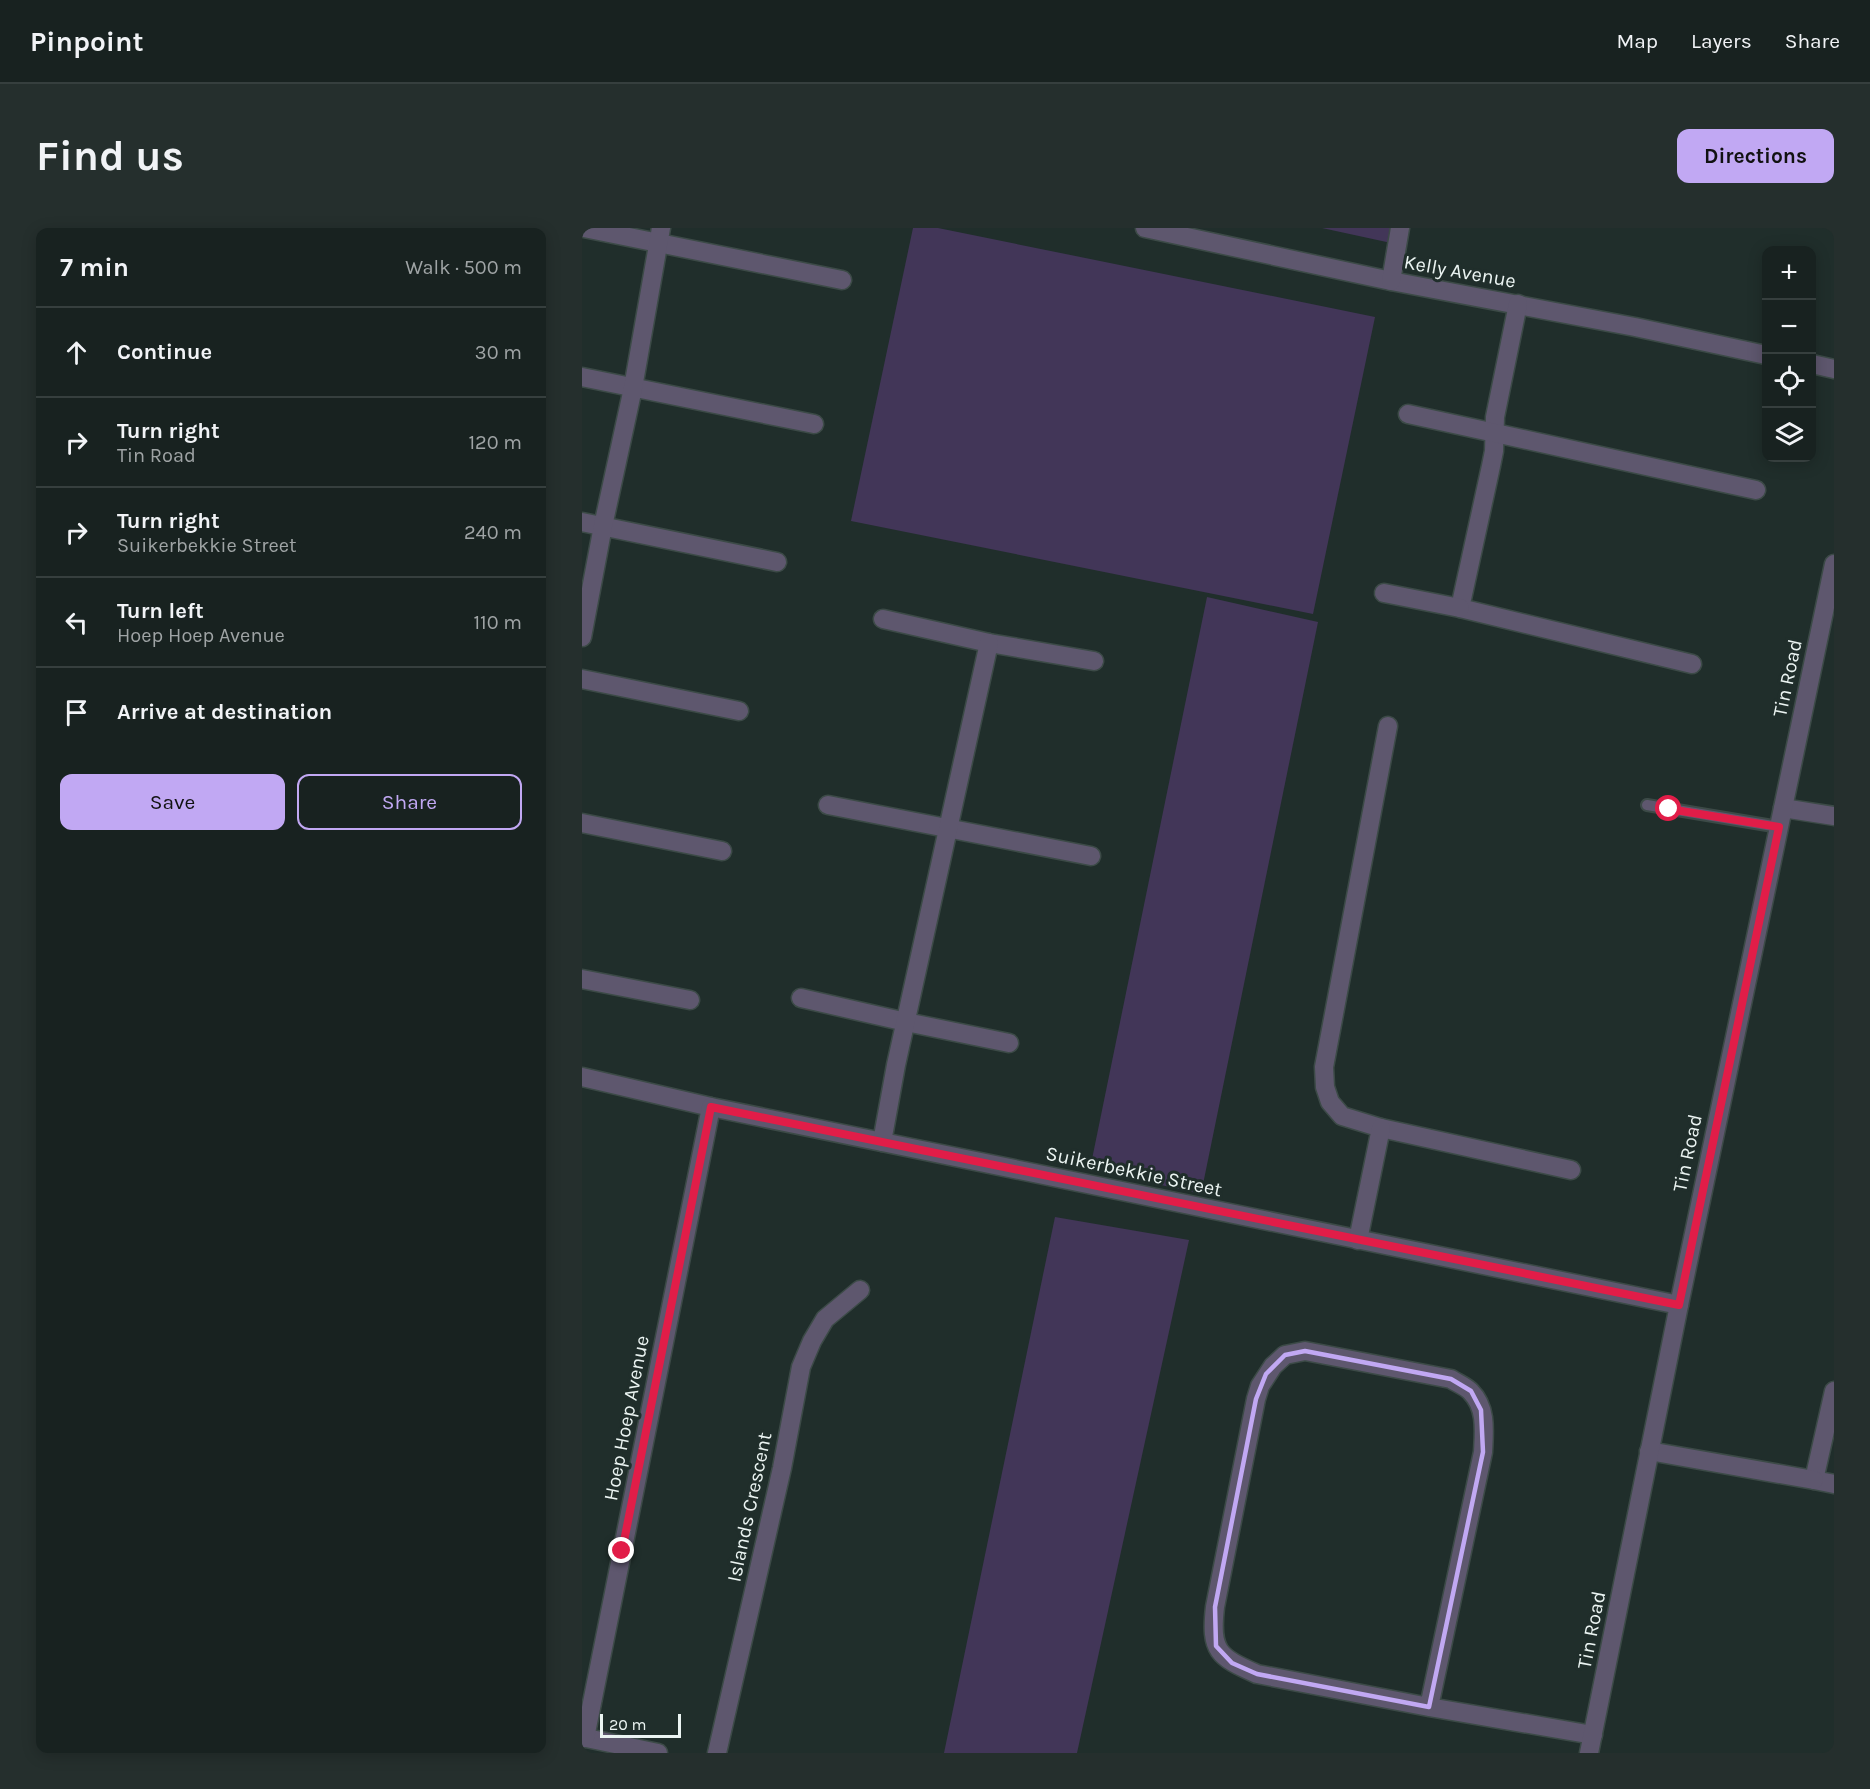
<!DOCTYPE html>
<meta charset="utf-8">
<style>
:root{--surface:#182220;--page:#252f2d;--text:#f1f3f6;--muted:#9fa4a5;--line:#363f3e;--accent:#c1a8f3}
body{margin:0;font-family:Karla,sans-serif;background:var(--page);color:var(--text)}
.controls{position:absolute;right:18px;top:18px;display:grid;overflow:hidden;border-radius:12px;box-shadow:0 3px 15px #0003}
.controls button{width:54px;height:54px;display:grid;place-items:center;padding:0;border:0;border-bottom:2px solid var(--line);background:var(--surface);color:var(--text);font:30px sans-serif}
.scale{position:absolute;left:18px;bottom:15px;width:81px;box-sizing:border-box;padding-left:6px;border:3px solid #ebf4f2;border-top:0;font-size:16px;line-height:21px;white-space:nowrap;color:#ebf4f2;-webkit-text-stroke:4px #202e2b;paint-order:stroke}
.stop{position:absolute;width:18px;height:18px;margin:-14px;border:4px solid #e11d48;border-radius:50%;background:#fff}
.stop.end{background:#e11d48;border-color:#fff;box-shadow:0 2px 6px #0008}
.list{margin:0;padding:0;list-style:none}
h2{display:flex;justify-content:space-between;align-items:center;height:78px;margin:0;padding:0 24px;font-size:26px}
h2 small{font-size:20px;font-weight:400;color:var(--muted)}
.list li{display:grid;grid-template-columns:39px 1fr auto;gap:18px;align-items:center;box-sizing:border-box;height:90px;padding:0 24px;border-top:2px solid var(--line)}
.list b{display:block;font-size:22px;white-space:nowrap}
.list p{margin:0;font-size:20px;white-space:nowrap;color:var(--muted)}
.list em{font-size:20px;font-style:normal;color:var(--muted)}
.actions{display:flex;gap:12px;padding:18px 24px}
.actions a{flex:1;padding:14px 0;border:2px solid var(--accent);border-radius:12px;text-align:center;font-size:21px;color:var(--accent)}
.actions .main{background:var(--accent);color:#111}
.icon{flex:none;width:33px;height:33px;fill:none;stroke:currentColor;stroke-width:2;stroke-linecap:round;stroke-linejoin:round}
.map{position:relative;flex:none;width:1252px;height:1525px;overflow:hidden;border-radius:12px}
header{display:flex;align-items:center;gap:36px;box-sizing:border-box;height:84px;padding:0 30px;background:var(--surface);border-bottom:2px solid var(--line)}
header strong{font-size:28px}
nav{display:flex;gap:33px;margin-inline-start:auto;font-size:21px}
.intro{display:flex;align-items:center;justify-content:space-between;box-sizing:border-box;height:144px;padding:0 36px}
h1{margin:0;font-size:42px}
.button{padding:15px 27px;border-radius:12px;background:var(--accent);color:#111;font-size:21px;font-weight:700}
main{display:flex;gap:36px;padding:0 36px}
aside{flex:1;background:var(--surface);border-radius:12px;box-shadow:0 3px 15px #0003}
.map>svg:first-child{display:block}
</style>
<header>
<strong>Pinpoint</strong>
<nav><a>Map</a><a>Layers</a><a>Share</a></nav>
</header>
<div class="intro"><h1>Find us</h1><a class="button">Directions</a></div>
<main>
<aside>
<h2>7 min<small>Walk · 500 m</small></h2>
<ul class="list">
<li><svg class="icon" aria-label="ahead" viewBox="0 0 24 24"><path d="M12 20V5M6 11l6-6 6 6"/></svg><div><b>Continue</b></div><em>30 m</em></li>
<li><svg class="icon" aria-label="right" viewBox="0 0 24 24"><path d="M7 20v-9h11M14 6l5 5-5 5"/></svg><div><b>Turn right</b><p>Tin Road</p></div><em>120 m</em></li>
<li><svg class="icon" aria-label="right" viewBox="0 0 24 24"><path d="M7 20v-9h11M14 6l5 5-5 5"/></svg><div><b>Turn right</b><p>Suikerbekkie Street</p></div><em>240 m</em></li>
<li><svg class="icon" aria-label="left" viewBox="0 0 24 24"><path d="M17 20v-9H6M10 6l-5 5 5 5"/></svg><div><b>Turn left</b><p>Hoep Hoep Avenue</p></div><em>110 m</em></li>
<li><svg class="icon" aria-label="arrive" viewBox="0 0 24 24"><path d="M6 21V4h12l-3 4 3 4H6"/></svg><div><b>Arrive at destination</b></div></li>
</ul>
<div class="actions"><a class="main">Save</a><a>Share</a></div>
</aside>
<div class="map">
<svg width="1252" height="1525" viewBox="0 0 1252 1525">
<rect width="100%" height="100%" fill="#202e2b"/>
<!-- green -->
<g fill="#423658">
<polygon points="331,0 356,0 793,89 731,386 269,293"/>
<polygon points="740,0 826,0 823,18"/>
<polygon points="625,369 736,394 619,966 508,941"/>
<polygon points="473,989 607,1012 495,1525 362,1525"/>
</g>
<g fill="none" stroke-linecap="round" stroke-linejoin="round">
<!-- lane casing -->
<g stroke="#3c4a47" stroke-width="14">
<polyline id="lane" points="1065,577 1197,599"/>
</g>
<!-- street casing -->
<g stroke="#3c4a47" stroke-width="21">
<g id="street">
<polyline points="2,0 260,52"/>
<polyline points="563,0 809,53 1053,99 1184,127"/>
<polyline points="809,53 818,0"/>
<polyline points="936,76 913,189 912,223 909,238 878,380 1110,436"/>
<polyline points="1230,136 1252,141"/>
<polyline points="0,149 232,196"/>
<polyline points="826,186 1174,262"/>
<polyline points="0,294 195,334"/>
<polyline points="802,365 878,380"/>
<polyline points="301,391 407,415 512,433"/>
<polyline points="0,409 21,298 51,160 79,0"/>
<polyline points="0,451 157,483"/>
<polyline points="806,498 742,839 743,859 748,874 760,888 799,900 989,942"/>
<polyline points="246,577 509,628"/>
<polyline points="1201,580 1252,588"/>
<polyline points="0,595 140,623"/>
<polyline points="0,751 108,772"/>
<polyline points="219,770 324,794 427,815"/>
<polyline points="0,849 129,879 1097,1077"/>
<polyline points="300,914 314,837 407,415"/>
<polyline points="776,1012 799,900"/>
<polyline points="1252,1163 1232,1252 1252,1256"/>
<polyline points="1067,1223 1232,1252"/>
<path d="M 847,1479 L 901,1224 C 902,1204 905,1180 889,1164 C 885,1159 875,1155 869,1151 L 723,1123 L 703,1127 L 691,1138 L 678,1158 L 674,1171 L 633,1379 C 628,1423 636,1429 675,1446 L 847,1479 L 1011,1507"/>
<polyline points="0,1509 76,1525"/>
<polyline points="3,1510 129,879"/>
<polyline points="135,1525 200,1240 219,1139 230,1113 243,1091 278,1062"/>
<polyline points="1007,1525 1097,1077 1252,336"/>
</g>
</g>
<!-- lane -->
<use href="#lane" stroke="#5e576e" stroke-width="10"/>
<!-- street -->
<use href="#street" stroke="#5e576e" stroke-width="18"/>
</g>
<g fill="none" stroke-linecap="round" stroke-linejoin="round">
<!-- route -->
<polyline stroke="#e11d48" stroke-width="8" points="40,1323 129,879 1097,1077 1197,599 1087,581"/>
</g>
<!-- marked area -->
<path fill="none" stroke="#c1a8f3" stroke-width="4.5" stroke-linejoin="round" d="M 723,1123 L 869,1151 L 889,1163 L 899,1182 L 901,1224 L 847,1479 L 675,1446 L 650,1435 L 634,1418 L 633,1379 L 674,1171 L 684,1146 L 703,1127 Z"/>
<g text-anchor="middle" stroke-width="6" stroke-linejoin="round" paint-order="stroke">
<!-- street labels -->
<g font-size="20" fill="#ebf4f2" stroke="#202e2b">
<text transform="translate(878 43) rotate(10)" y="7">Kelly Avenue</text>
<text transform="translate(1205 450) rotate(-78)" y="7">Tin Road</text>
<text transform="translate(1105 925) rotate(-78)" y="7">Tin Road</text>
<text transform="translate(552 943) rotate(12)" y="7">Suikerbekkie Street</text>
<text transform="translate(44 1190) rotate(-79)" y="7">Hoep Hoep Avenue</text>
<text transform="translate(167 1279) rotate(-78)" y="7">Islands Crescent</text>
<text transform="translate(1009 1402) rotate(-79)" y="7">Tin Road</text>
</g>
</g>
</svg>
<div class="controls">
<button>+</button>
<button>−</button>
<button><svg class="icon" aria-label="locate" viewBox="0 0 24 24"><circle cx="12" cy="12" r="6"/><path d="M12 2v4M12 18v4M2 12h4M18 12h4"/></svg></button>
<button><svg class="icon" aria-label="layers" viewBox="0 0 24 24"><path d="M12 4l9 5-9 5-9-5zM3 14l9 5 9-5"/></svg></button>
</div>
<div class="scale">20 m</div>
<div class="stop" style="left:1087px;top:581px"></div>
<div class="stop end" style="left:40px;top:1323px"></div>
</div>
</main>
